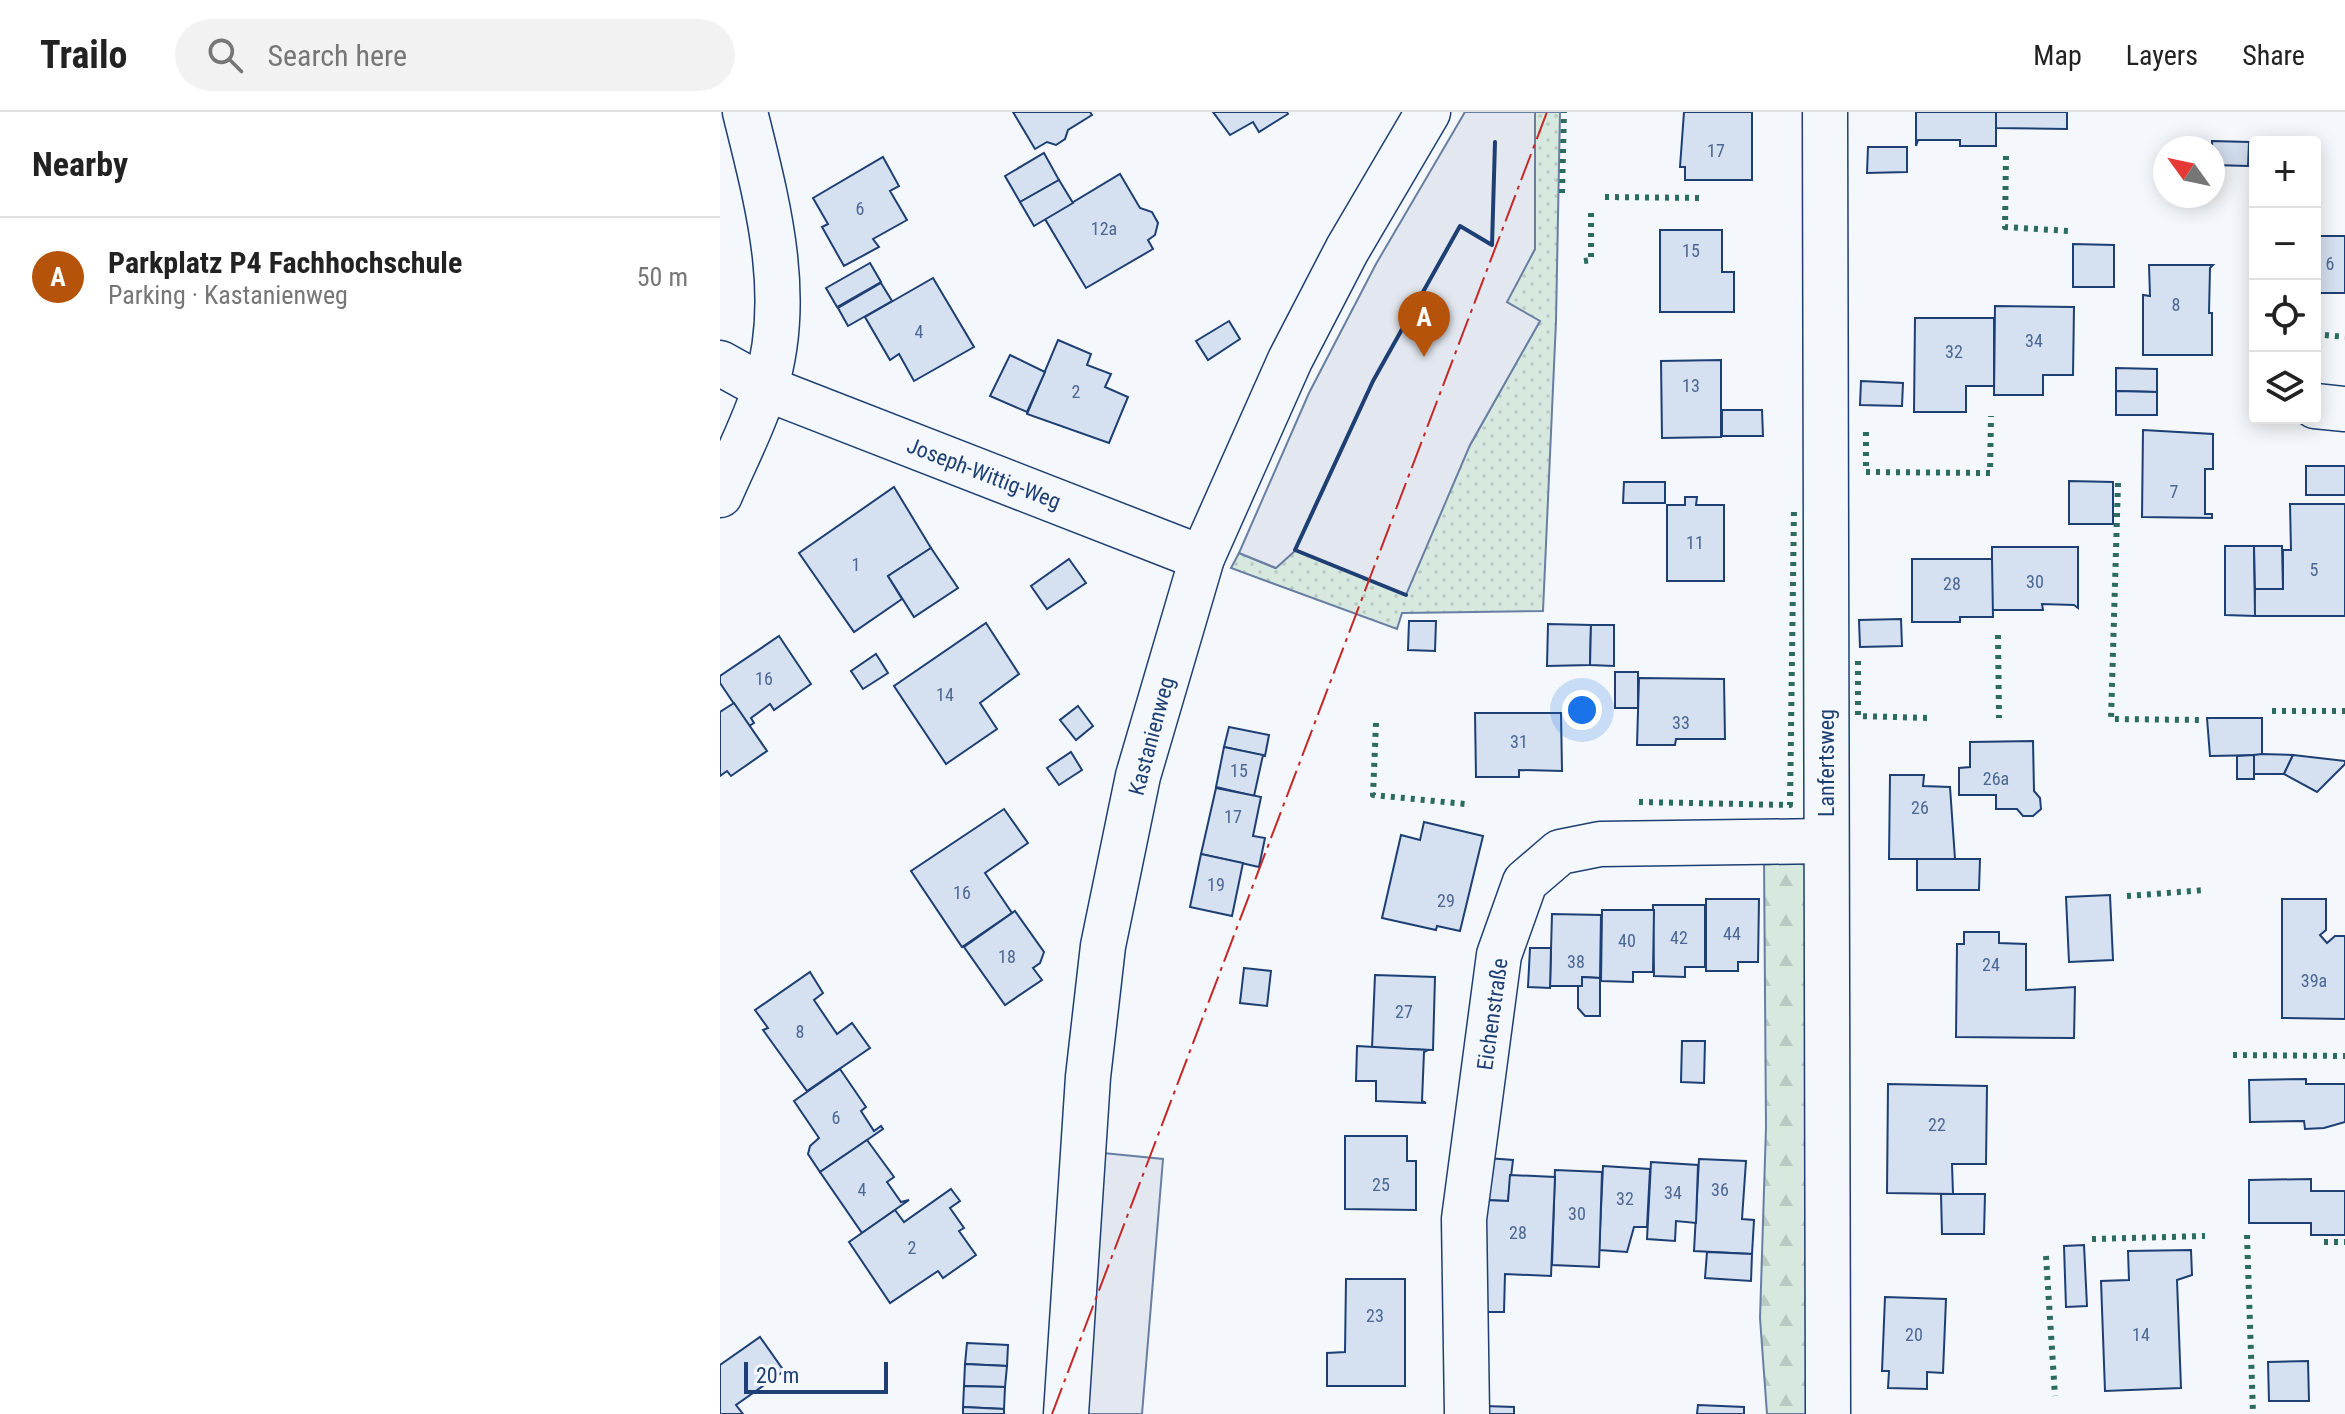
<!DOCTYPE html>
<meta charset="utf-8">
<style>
:root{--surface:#fff;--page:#f2f2f2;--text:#222;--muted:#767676;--line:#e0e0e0;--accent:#b45309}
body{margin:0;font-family:"Roboto Condensed",sans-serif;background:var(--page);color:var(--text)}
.controls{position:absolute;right:24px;top:24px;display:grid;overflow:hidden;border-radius:8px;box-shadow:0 4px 20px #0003}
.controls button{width:72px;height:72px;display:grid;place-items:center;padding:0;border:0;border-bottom:2px solid var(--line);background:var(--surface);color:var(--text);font:40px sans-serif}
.compass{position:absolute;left:1433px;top:24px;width:72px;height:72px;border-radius:50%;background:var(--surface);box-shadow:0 4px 20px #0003;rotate:303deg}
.scale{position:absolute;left:24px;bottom:20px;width:144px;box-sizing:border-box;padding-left:8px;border:4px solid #1d3f73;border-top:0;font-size:22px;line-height:28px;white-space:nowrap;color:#1d3f73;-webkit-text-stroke:6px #f4f7fb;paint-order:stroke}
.you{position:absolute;left:862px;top:598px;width:28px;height:28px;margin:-20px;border:6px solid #fff;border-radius:50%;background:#1a73e8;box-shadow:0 0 0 12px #1a73e833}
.badge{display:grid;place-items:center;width:52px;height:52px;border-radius:50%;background:var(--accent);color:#fff;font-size:26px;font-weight:700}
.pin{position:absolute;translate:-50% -66px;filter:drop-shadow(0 2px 4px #0008)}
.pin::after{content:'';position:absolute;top:42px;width:28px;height:24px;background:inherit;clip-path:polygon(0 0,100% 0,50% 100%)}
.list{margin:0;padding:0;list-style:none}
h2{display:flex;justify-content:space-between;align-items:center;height:104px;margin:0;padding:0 32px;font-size:34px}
h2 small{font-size:26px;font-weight:400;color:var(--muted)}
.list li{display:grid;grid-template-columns:52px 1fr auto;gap:24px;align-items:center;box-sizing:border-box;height:120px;padding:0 32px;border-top:2px solid var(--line)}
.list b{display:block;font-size:30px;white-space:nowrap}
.list p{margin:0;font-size:26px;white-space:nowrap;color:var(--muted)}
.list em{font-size:26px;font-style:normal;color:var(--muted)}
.icon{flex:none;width:44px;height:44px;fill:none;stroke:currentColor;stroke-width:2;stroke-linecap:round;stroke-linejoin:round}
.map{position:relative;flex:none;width:1625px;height:1302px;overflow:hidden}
header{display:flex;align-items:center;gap:48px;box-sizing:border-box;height:112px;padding:0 40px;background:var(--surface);border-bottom:2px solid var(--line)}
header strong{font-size:38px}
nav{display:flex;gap:44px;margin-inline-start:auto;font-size:28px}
.search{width:560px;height:72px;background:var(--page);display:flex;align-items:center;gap:20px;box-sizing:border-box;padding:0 28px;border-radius:44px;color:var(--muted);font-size:30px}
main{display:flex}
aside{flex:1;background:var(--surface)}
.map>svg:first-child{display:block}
</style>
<header>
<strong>Trailo</strong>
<div class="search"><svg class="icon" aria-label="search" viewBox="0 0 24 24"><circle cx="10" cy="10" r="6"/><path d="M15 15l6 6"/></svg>Search here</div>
<nav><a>Map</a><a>Layers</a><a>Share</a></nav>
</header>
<main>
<aside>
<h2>Nearby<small></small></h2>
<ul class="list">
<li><span class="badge">A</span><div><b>Parkplatz P4 Fachhochschule</b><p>Parking · Kastanienweg</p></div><em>50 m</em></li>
</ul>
</aside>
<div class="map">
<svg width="1625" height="1302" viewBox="0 0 1625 1302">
<defs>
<pattern id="grass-dots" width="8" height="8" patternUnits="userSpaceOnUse" patternTransform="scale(2)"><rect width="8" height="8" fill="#d7e8df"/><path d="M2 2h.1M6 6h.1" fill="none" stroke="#b8c8c3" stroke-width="1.8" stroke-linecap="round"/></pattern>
<pattern id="forest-firs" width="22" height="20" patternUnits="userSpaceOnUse" patternTransform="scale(2)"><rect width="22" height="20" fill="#d7e8df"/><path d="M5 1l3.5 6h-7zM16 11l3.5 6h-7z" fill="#b8c8c3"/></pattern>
</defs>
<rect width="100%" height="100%" fill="#f4f7fb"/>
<!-- grass -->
<polygon fill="url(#grass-dots)" stroke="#687fa3" stroke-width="2" points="745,0 750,333 819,210 786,190 815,137 815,0 840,0 836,209 823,499 682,501 677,517 511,456 519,441 555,456"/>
<!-- forest -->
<polygon fill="url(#forest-firs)" stroke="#687fa3" stroke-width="2" points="1044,745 1094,745 1094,1302 1047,1302 1040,1206 1046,1015"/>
<!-- parking -->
<g fill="#e3e8f0" stroke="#687fa3" stroke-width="2">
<polygon points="745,0 815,0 815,137 787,190 820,209 750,333 686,483 576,438 556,456 519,441 589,281 656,152"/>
<polygon points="383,1041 443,1047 422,1302 360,1302"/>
</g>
<!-- building -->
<g fill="#d5e0f0" stroke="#1d3f73" stroke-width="2">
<polygon points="293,0 370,0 372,3 348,18 345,27 336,33 327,30 315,37"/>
<polygon points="493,0 567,0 568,2 539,20 533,10 510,23"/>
<polygon points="964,0 1032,0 1032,68 965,68 965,55 960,55"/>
<polygon points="1196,0 1276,0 1276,34 1240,34 1240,28 1198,28 1196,34"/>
<polygon points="1276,0 1347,0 1347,17 1276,16"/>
<polygon points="1492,29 1529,30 1528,54 1493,53"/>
<polygon points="1148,35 1187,35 1187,60 1147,61"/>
<polygon points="324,41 339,68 300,90 285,64"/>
<polygon points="163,45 179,74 170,79 187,108 153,127 159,135 124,154 102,115 108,112 93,86"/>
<polygon points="400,62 420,96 432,100 438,111 435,123 428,128 433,137 366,176 325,107"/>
<polygon points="339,68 353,91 314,114 300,90"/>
<polygon points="940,118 1002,118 1002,160 1014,160 1014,200 940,200"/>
<rect x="1595" y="124" width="30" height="57"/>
<polygon points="1353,132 1394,133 1394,175 1353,175"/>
<polygon points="150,151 161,170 117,195 106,176"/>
<polygon points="1429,153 1493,153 1490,156 1489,201 1492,201 1492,243 1423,243 1423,183 1430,184"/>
<polygon points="213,166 254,235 194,269 179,242 170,248 145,205"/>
<polygon points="161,171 172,189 128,214 118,196"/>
<polygon points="1275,194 1354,195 1353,263 1323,263 1323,283 1274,283"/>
<polygon points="1195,206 1274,206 1274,274 1246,274 1246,300 1194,300"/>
<polygon points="509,209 520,227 488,248 476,229"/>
<polygon points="338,228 371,242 367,253 391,262 385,275 408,285 389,331 307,302"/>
<polygon points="290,243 325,260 307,300 270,284"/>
<polygon points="1001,248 1001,325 942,326 941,249"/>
<polygon points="1396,256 1437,257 1437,280 1396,279"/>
<polygon points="1141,269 1183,271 1182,294 1140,293"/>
<polygon points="1396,279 1437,280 1437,303 1396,303"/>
<polygon points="1002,298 1042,298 1043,324 1002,324"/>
<polygon points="1423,318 1493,322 1493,357 1485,357 1485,402 1492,402 1492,406 1422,405"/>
<rect x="1586" y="354" width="39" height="29"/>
<polygon points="1349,369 1393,370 1393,412 1349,412"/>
<polygon points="904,370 945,370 945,391 903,391"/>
<polygon points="174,375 211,436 168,464 182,487 134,520 79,441"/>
<polygon points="965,385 977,385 976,393 1004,393 1004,469 947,469 947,393 965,393"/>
<polygon points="1570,392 1625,392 1625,504 1534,504 1535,477 1563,477 1563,438 1571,438"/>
<polygon points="1505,434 1534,434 1535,504 1505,503"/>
<polygon points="1534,434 1562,434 1563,477 1535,477"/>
<polygon points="1272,435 1358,435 1358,496 1354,493 1322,492 1323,498 1272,498"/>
<polygon points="211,436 238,476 194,505 168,464"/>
<polygon points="349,447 366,471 327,497 311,474"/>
<polygon points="1192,447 1272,447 1273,505 1240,505 1240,510 1192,510"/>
<polygon points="1181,507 1182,534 1140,535 1139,508"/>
<polygon points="689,509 716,509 715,539 688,538"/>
<polygon points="266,511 299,562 260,591 277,617 226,652 174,574"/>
<polygon points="828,512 871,513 870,553 827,554"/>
<polygon points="871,513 894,513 894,554 870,553"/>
<polygon points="59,524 91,572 54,598 50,592 31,606 34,611 29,614 0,571 0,564"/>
<polygon points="156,542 168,561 143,577 131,559"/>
<rect x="895" y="560" width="23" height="36"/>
<polygon points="919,566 1004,567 1005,627 956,627 955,633 917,633"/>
<polygon points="14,591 47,639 11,664 7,659 0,664 0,600"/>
<polygon points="358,594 373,614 356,628 340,608"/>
<polygon points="755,601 841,601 842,659 799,658 799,665 756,665"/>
<polygon points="1487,606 1542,606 1542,643 1490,644"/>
<polygon points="509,615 549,623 545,644 504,635"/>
<polygon points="1313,629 1314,679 1320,686 1321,697 1313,704 1303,704 1297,697 1276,697 1276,683 1239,683 1239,656 1250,655 1250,630"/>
<polygon points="504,635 543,643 534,684 496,675"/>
<polygon points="351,640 362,658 339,673 327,656"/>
<polygon points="1542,642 1573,643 1564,662 1534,662 1534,643"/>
<polygon points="1534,643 1534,667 1517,667 1517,644"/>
<polygon points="1573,643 1625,649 1625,652 1597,680 1564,662"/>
<polygon points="1170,663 1204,663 1203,674 1230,675 1235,747 1169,747"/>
<polygon points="496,676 541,685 533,724 545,726 539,755 481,742"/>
<polygon points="284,697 308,731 265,761 292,801 242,835 191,759"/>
<polygon points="704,710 763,724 740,819 717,814 716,818 662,806 681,723 700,728"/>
<polygon points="481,742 523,751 512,804 470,795"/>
<polygon points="1197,747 1260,747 1259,778 1197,778"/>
<polygon points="1390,783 1393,848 1349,850 1346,785"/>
<polygon points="986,787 1039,787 1038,850 1018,850 1018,859 986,859"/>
<polygon points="1562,787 1606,787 1606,818 1600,823 1607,831 1615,824 1625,824 1625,907 1562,906"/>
<polygon points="933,793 985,793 985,855 965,855 965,865 934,864"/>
<polygon points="882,798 934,798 933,860 913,860 913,870 881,869"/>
<polygon points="295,799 324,840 320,851 313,856 322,868 285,893 244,835"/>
<polygon points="832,802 881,803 880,866 862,865 862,874 830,874"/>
<polygon points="1244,820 1279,820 1279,831 1306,832 1306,878 1355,875 1354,926 1236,925 1237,832 1244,832"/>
<polygon points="810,836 831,836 830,876 808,875"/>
<polygon points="524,856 551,859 547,894 520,891"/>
<polygon points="90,860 103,881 94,888 117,922 132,911 150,936 87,979 43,918 48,916 35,898"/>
<polygon points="655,863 715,865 713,938 652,936"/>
<polygon points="862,865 880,866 880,904 865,904 858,896 858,874 862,874"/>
<polygon points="962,929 985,929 984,971 961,970"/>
<polygon points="637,934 708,938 704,940 702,989 706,991 656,989 656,969 636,969"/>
<polygon points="120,957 146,995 141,999 154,1019 161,1014 163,1017 100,1060 88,1042 90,1034 99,1026 74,989"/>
<polygon points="1586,967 1586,972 1625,972 1625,1010 1604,1016 1585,1017 1584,1009 1530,1010 1529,968"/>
<polygon points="1168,972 1267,974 1266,1052 1232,1052 1233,1082 1167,1081"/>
<polygon points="625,1024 687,1024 687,1049 696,1049 696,1098 625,1097"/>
<polygon points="147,1028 174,1065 167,1070 181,1090 189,1088 142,1121 100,1060"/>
<polygon points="767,1046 793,1048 788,1089 763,1088"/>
<polygon points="979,1047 1026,1049 1022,1107 1034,1108 1032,1142 974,1139"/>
<polygon points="931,1050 978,1053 976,1111 956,1109 955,1129 927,1127"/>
<polygon points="883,1054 930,1057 927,1115 914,1115 907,1140 879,1138"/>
<polygon points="835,1058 882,1060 879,1155 832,1153"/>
<polygon points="790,1063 835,1065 831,1164 785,1162 784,1200 764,1200 763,1088 788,1089"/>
<polygon points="1591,1067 1591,1079 1625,1079 1625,1123 1591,1123 1591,1111 1529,1111 1529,1068"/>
<polygon points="231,1077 240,1089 230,1096 244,1116 239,1119 256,1143 223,1166 218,1159 170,1191 129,1130 175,1098 184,1110"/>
<polygon points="1221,1082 1265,1082 1264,1122 1222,1122"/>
<polygon points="1364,1133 1367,1194 1346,1195 1344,1134"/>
<polygon points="1471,1138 1472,1163 1457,1168 1461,1276 1385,1279 1381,1169 1409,1168 1408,1139"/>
<polygon points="987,1140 1032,1142 1031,1169 985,1166"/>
<polygon points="626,1167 685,1167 685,1274 607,1274 607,1241 625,1240"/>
<polygon points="1165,1185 1226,1187 1223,1261 1207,1260 1207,1277 1168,1276 1169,1259 1162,1259"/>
<polygon points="40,1225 64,1259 16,1293 23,1302 0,1302 0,1253"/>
<polygon points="247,1231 288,1233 287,1254 245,1252"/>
<polygon points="1588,1249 1589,1289 1549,1289 1548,1250"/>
<polygon points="245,1252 287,1254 285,1275 244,1274"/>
<polygon points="244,1274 285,1275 284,1297 243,1295"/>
<polygon points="978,1293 1024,1295 1024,1302 977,1302"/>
<polygon points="765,1294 794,1295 794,1302 766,1302"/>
<polygon points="243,1295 284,1297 284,1302 243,1302"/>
</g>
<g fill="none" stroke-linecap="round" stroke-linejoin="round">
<!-- street casing -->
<g stroke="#1d3f73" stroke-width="47">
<g id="street">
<polyline points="1105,0 1108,1302"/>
<polyline points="0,251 45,276 482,446"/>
<polyline points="1595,294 1625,297"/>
<path d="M 0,383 C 15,348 34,312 45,276 C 74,185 47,89 25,0"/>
<polyline points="346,1302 368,965 383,834 418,664 482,446 570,248 627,138 708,0"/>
<polyline points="747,1302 744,1107 779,843 805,770 840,740 880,732 1106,729"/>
</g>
</g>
<!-- street -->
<use href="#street" stroke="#f4f7fb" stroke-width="44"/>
<!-- hedge -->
<g stroke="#2c6c60" stroke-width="6" stroke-dasharray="4 6" stroke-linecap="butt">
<polyline points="1286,44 1285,115 1349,119"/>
<polyline points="842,81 844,0"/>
<polyline points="885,85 985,86"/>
<polyline points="864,149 871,148 871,98"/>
<polyline points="1595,222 1625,225"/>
<polyline points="1146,320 1146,360 1270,361 1271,304"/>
<polyline points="1398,371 1391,607 1483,608"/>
<polyline points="1278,523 1279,606"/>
<polyline points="1138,549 1138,604 1208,606"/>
<polyline points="1552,599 1625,599"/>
<polyline points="656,611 653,683 745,692"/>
<polyline points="919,690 1070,693 1074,396"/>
<polyline points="1407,784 1485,778"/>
<polyline points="1513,943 1625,944"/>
<polyline points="1527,1123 1533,1302"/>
<polyline points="1372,1127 1485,1124"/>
<polyline points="1604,1130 1625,1130"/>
<polyline points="1326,1144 1335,1284"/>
</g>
<!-- wall -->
<polyline stroke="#1d3f73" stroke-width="4" points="686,483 575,438 653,269 740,114 772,133 775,30"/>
<!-- power -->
<polyline stroke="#c62828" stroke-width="2" stroke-dasharray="28 6 4 6" stroke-linecap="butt" points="332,1302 827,0"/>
</g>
<g text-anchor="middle" stroke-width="6" stroke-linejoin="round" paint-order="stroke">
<!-- number labels -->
<g font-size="18" fill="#4b6792">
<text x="996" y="45">17</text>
<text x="140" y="103">6</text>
<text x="384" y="123">12a</text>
<text x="971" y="145">15</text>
<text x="1610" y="158">6</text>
<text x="1456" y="199">8</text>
<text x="199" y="226">4</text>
<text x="1314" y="235">34</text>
<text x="1234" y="246">32</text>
<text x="971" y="280">13</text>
<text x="356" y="286">2</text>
<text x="1454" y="386">7</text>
<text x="975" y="437">11</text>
<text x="136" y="459">1</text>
<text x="1594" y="464">5</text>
<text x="1315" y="476">30</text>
<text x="1232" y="478">28</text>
<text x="44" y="573">16</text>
<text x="225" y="589">14</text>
<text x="961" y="617">33</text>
<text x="799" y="636">31</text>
<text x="519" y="665">15</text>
<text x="1276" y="673">26a</text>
<text x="1200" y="702">26</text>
<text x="513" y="711">17</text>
<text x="496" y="779">19</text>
<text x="242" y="787">16</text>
<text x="726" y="795">29</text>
<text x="1012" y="828">44</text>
<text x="959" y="832">42</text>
<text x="907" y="835">40</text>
<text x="287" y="851">18</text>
<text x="856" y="856">38</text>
<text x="1271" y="859">24</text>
<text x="1594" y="875">39a</text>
<text x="684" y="906">27</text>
<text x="80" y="926">8</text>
<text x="116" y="1012">6</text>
<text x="1217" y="1019">22</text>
<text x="661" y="1079">25</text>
<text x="142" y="1084">4</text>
<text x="1000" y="1084">36</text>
<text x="953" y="1087">34</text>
<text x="905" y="1093">32</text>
<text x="857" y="1108">30</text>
<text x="798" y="1127">28</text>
<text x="192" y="1142">2</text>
<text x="655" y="1210">23</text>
<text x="1194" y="1229">20</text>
<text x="1421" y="1229">14</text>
</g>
<!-- street labels -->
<g font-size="22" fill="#1d3f73" stroke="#f4f7fb">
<text transform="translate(264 361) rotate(21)" y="8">Joseph-Wittig-Weg</text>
<text transform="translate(431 624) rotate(-75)" y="8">Kastanienweg</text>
<text transform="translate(1106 651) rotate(-90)" y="8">Lanfertsweg</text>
<text transform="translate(772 902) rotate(-82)" y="8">Eichenstraße</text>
</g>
</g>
</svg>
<div class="controls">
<button>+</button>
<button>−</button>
<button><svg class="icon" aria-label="locate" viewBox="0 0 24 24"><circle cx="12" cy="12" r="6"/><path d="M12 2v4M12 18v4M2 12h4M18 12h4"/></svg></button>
<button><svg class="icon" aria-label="layers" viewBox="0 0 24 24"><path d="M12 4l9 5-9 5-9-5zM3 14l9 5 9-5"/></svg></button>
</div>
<svg class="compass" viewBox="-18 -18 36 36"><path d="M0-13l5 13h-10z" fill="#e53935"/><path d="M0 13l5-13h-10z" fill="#767676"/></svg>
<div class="scale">20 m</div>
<div class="you"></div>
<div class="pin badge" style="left:704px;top:245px">A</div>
</div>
</main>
